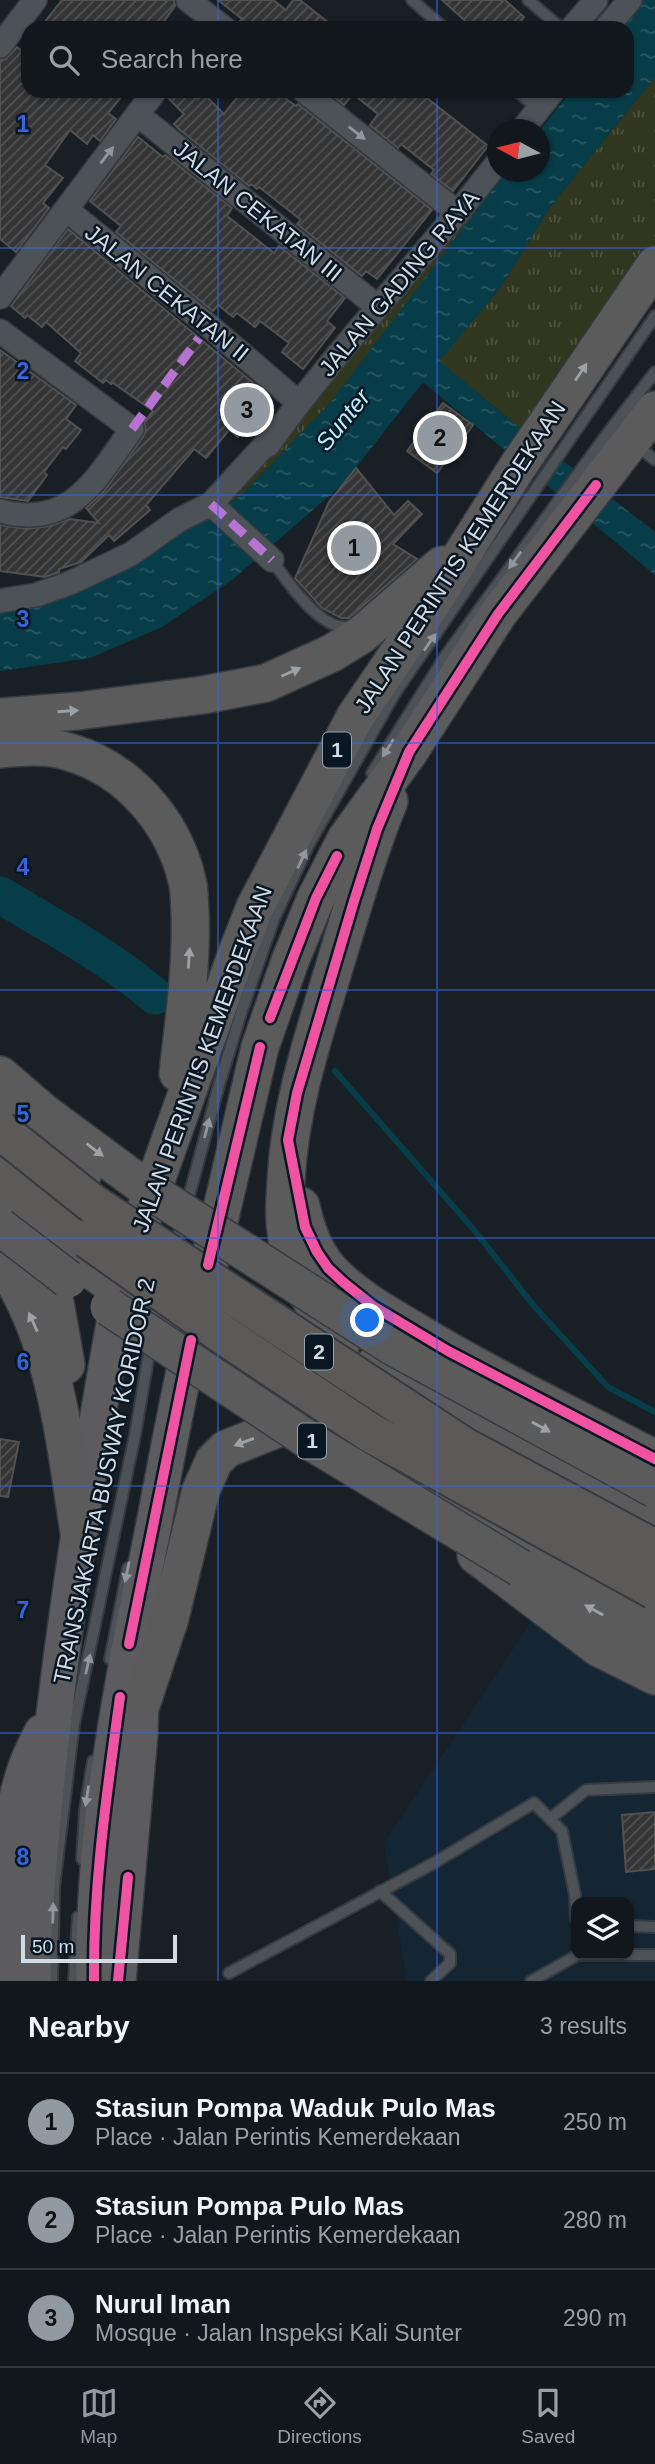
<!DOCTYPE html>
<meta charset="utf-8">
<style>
:root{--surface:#12171c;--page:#1b2025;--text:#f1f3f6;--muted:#9c9fa3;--line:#31363b;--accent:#929aa1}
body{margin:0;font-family:Helvetica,sans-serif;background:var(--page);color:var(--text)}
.controls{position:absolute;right:21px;bottom:21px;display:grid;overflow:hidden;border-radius:14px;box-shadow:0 2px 5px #0004}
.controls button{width:63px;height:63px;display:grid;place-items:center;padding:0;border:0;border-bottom:2px solid var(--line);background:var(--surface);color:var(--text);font:35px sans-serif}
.compass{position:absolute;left:487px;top:119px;width:63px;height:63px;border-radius:50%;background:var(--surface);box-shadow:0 2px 5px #0004;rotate:277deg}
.scale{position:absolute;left:21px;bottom:18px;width:156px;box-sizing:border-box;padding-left:7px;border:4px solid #d3dce4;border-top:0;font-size:19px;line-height:24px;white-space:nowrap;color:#d3dce4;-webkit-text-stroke:5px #091722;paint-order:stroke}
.you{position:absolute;left:368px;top:1321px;width:24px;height:24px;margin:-18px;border:5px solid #fff;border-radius:50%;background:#1a73e8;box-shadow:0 0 0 10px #1a73e833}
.badge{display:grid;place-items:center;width:46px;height:46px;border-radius:50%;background:var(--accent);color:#111;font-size:23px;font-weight:700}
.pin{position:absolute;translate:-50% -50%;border:4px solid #fff;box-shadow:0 2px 7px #0006}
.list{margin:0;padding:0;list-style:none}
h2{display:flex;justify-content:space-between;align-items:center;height:91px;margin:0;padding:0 28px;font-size:30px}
h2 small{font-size:23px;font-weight:400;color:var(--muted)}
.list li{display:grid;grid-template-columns:46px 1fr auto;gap:21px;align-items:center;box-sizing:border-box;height:98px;padding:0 28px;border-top:2px solid var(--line)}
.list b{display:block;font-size:26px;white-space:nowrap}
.list p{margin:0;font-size:23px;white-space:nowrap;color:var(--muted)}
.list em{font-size:23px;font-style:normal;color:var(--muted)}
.icon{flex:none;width:38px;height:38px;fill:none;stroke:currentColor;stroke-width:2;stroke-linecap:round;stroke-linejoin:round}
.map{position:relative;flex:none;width:655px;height:1981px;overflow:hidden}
.search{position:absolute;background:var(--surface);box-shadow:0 2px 5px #0004;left:21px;right:21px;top:21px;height:77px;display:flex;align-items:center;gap:18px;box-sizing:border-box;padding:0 24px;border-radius:21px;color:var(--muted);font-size:26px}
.sheet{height:385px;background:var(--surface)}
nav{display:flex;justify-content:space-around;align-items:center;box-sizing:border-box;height:98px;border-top:2px solid var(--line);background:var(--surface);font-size:19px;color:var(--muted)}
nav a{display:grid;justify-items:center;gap:4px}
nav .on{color:var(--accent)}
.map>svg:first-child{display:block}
</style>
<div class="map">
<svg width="655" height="1981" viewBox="0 0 655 1981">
<defs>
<pattern id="grass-tufts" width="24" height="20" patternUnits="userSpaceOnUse" patternTransform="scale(1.75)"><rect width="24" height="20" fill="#31371e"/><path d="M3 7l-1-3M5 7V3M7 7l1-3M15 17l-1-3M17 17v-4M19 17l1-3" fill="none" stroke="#4e533f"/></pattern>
<pattern id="water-ripples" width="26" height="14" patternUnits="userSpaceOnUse" patternTransform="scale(1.75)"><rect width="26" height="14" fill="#073d48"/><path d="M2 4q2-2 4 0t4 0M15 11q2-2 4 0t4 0" fill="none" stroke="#2a5862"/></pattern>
<pattern id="building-hatch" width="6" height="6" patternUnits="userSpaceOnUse" patternTransform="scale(1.75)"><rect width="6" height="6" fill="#353536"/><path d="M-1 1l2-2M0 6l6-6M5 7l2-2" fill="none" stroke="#515253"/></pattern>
</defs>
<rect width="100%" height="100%" fill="#181f25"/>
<!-- built -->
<path fill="#142534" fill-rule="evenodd" d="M 655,1539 L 655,1981 L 407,1981 L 384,1843 L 575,1556 ZM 576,1902 L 629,1902 L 629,1955 L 576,1955 Z"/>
<!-- grass -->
<g fill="url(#grass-tufts)">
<polygon points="655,77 655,265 536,441 439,361 500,288 551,206"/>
<polygon points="498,172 507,172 330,403 242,495 113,577 30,607 36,595 211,504"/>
</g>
<!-- water -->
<polygon fill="url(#water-ripples)" points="643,0 655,0 655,77 551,206 500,288 440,361 503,414 655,532 655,575 423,382 344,483 232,580 162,627 90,658 0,671 0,609 30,607 113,577 242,495 330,403 506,172 540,172 540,130 571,91 627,91 627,28 621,28"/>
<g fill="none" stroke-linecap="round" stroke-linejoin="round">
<!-- stream -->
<polyline stroke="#073d48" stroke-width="6" points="335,1071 474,1230 534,1306 608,1387 655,1412"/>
<!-- river -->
<path stroke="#073d48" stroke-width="37" d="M 0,895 C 52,926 108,956 155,996"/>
</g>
<!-- building -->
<g fill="url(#building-hatch)" stroke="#525152" stroke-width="2">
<polygon points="62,0 174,0 175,6 159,28 40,28"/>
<polygon points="218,0 273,0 286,10 293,0 300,0 335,28 238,28 237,25 242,19"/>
<polygon points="442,0 505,0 524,17 515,28 473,28"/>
<polygon points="17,47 28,56 28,91 126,91 108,113 116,119 100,141 93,135 87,144 70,130 45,165 63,178 43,203 49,208 16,252 0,239 0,60 6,59"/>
<polygon points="169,91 190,91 198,99 204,94 224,114 242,91 275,91 296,106 298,104 432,210 377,279 366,271 362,276 297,224 301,220 259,187 257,189 251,184 249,186 179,129 174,124 184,114 167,97"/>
<polygon points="330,91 418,91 488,146 453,191 431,174 434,170 401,144 398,148 370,125 378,114 353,94 344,105 329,93"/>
<polygon points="138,137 163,157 165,155 232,208 227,216 274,253 279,246 345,298 327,321 335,328 303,369 282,352 289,343 260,321 255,327 237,313 233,317 218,305 213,311 116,232 121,226 90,201"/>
<polygon points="68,229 269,396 238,437 229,430 206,458 194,449 146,505 150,510 114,541 109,535 81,562 59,569 59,572 45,577 0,571 0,525 26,529 50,526 70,519 99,523 86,508 104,491 143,437 146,430 144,422 153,411 113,383 111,384 106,380 103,383 75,361 81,353 46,322 42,327 27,315 25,318 11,306"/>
<polygon points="0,350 76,405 66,419 81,430 66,449 63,447 44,472 47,475 28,501 0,497"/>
<polygon points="443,403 473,425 437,473 407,451"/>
<polygon points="356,468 394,515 408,501 422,514 393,544 417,559 349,618 341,618 322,608 295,578 329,502"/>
<polygon points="0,1439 19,1442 8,1497 0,1496"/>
<polygon points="655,1812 655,1869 626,1872 622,1815"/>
</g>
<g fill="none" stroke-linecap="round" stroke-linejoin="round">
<!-- service casing -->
<g stroke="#363b41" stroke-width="14">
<g id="service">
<polyline points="412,0 444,28"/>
<polyline points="528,0 561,28"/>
<polyline points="517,91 538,109"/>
<polyline points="635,444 655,460"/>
<path d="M 272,560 C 286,580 323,634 350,626"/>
<polyline points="372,773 446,655 607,434 655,372"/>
<polyline points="175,1248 219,1085 241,1013 274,919 309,844 395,693 655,316"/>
<polyline points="110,1659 128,1568"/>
<polyline points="551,1818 586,1790 655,1787"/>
<polyline points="82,1859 85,1810 93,1761"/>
<polyline points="380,1891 450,1954 450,1963 431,1981"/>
<polyline points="629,1926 655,1927"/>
<polyline points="576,1955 655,1955"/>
<polyline points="229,1973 434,1863 534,1803 562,1831 575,1895 576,1919"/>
<polyline points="52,1981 54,1887 74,1724 135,1435 151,1342"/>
<polyline points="74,1981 78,1917"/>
<polyline points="531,1981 576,1956"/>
</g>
</g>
<!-- minor casing -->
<g stroke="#363b41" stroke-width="26">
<g id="minor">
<polyline points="188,0 224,28"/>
<polyline points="572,28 596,0"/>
<polyline points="606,28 630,0"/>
<polyline points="0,46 35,0"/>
<polyline points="304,91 458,213"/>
<polyline points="138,115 378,307"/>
<polyline points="522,130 553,91"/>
<polyline points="67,210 208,325 299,403"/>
<polyline points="0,297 155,91"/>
<path d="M 0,331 L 132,429 C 96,479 71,530 0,511"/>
<polyline points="211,504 272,560"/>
<path d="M 0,601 L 36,595 L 70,583 L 131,554 L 179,520 L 211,504 L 265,445 L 268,445 C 339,346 424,258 498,162"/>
</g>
</g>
<!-- primary casing -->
<g stroke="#363b41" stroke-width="38">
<g id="primary">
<path d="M 6,1981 C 8,1913 2,1842 23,1776 C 27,1761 35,1746 42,1732"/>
<path d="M 33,1981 C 33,1910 41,1840 48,1769 C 65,1609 91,1449 120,1291"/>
<path d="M 94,1981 C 92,1836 120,1691 149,1549 C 163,1479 175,1409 191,1340"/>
<polyline points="118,1981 140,1734 141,1688"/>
</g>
</g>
<!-- trunk casing -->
<g stroke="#363b41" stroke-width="40">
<g id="trunk">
<polyline points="0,717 78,711 203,695 266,683 332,653 361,635 442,565"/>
<path d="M 0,749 C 22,747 48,745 69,752 C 128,769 173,821 187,880 C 190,890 189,902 190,912 C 192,966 184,1020 178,1073"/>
<polyline points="0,1075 43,1112 147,1189"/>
<polyline points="0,1103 83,1173"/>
<polyline points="0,1200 90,1269 174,1329 350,1445 526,1545 655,1609"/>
<path d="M 301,1206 C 306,1229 313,1251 329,1269 C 352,1295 385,1313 415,1331 C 492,1378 575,1417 655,1459"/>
<polyline points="30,1244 54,1297 66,1365"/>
<path d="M 0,1260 C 55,1334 65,1443 79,1532"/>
<polyline points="120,1291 130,1253 237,953 255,907 355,717 421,620 518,466 655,265"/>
<polyline points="191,1340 260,1047 290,961 316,898 346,839 409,752 498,614 655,410"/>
<path d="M 340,1347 C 319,1313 294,1278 287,1238 C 283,1218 285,1200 286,1180 C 290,1106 313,1038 334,968 C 351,912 367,855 389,801"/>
<polyline points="372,1367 655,1526"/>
<polyline points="476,1555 599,1648 655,1676"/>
<polyline points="542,1580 622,1626 655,1641"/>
<polyline points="142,1702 170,1618 201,1490 214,1461 226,1449 307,1417"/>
</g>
</g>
<!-- motorway casing -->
<g stroke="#363b41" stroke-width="42">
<polyline id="motorway" points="0,1170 88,1239"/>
</g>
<!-- service -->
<use href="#service" stroke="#4d5257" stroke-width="10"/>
<!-- minor -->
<use href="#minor" stroke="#4d5257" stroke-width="23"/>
<!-- primary -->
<use href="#primary" stroke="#5c5c5e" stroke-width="35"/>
<!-- trunk -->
<use href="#trunk" stroke="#5c5b5c" stroke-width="37"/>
<!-- motorway -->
<use href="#motorway" stroke="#5c5a59" stroke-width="38"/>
<!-- trunk-bridge casing -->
<g stroke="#363b41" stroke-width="40" stroke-linecap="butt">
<g id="trunk-bridge">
<polyline points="147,1189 392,1346 655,1489"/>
<polyline points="0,1227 68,1279"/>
<polyline points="109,1307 313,1443 520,1568"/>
</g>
</g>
<!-- motorway-bridge casing -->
<g stroke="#363b41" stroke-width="42" stroke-linecap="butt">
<g id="motorway-bridge">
<polyline points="0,1130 93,1204 464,1447 655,1549"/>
<polyline points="88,1239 222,1334 369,1432 655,1590"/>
</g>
</g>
<!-- trunk-bridge -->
<use href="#trunk-bridge" stroke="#5c5b5c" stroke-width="37"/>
<!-- motorway-bridge -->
<use href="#motorway-bridge" stroke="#5c5a59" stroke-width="38"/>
<!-- quiet -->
<g stroke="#b673d3" stroke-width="9" stroke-dasharray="18 9" stroke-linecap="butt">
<polyline points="132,429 199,338"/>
<polyline points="211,504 272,560"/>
</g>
<!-- cycleway casing -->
<g stroke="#091722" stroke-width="15">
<g id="cycleway">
<polyline points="596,485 498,614 409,752 377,829 354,901 297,1093 288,1140 305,1227 317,1252 328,1268 343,1282 373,1306 448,1351 655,1459"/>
<polyline points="270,1018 316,898 337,856"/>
<polyline points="208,1265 260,1047"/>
<polyline points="129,1644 191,1340"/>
<path d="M 94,1981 C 93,1885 107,1792 120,1697"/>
<polyline points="118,1981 128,1877"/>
</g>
</g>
<!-- cycleway -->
<use href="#cycleway" stroke="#f153a3" stroke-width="10"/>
</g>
<!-- one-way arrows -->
<defs><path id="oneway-solid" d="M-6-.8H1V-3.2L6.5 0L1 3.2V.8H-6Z" transform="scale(1.75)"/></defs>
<g fill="#90979e">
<use href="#oneway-solid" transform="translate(357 133) rotate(38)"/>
<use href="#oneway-solid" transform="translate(107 155) rotate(-52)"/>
<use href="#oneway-solid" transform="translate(515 560) rotate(126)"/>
<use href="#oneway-solid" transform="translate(430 642) rotate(-55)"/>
<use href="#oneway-solid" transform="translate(388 748) rotate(122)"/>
<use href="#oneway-solid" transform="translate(302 859) rotate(-65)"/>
<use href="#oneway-solid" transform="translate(207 1128) rotate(-76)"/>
<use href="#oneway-solid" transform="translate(127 1572) rotate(102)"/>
<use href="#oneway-solid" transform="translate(88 1664) rotate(-77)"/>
<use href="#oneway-solid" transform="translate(87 1796) rotate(99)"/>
<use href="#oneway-solid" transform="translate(53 1913) rotate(-89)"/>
</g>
<g fill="#9da2a7">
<use href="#oneway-solid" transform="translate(581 372) rotate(-56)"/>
<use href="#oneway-solid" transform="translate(291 672) rotate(-24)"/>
<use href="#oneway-solid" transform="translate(68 711) rotate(-4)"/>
<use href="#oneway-solid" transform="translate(189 958) rotate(-86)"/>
<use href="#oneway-solid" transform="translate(95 1150) rotate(37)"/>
<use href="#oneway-solid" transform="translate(33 1322) rotate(-114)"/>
<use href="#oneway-solid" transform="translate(541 1427) rotate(29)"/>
<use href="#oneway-solid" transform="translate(244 1442) rotate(160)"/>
<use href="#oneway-solid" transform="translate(594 1610) rotate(-151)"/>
</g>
<!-- grid -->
<path fill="none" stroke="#3863da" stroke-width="2" stroke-opacity="0.55" d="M 218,0 L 218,28M 437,0 L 437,28M 218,91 L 218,1981M 437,91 L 437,1981M 0,248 L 655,248M 0,495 L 655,495M 0,743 L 655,743M 0,990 L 655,990M 0,1238 L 655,1238M 0,1486 L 655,1486M 0,1733 L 655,1733"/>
<g text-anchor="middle" stroke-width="5" stroke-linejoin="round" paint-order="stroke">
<!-- shield labels -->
<g fill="#091722" stroke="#96a1aa" stroke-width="2">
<rect x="323" y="732.5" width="28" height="35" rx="5"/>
<rect x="305" y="1334.5" width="28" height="35" rx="5"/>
<rect x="298" y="1423.5" width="28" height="35" rx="5"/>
</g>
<g font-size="21" font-weight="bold" fill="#d3dce4">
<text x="337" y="757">1</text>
<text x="319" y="1359">2</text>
<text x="312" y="1448">1</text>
</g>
<!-- street labels -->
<g font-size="23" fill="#d3dce4" stroke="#091722">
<text transform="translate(258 211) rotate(39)" y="8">JALAN CEKATAN III</text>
<text transform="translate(399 283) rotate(-50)" y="8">JALAN GADING RAYA</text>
<text transform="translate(167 293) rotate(39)" y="8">JALAN CEKATAN II</text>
<text transform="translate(460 557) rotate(-57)" y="8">JALAN PERINTIS KEMERDEKAAN</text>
<text transform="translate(202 1059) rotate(-70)" y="8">JALAN PERINTIS KEMERDEKAAN</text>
<text transform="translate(104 1481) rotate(-78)" y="8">TRANSJAKARTA BUSWAY KORIDOR 2</text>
</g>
<!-- water labels -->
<g font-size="24" font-style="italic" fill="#b6effe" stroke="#091722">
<text transform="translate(343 420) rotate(-51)" y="8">Sunter</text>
</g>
</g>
<g font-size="23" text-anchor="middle" font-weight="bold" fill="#3863da" stroke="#091722" stroke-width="5" stroke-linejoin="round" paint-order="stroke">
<text x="23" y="132">1</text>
<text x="23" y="379">2</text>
<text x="23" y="627">3</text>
<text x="23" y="875">4</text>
<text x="23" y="1122">5</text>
<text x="23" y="1370">6</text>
<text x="23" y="1618">7</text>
<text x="23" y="1865">8</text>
</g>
</svg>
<div class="controls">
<button><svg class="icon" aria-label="layers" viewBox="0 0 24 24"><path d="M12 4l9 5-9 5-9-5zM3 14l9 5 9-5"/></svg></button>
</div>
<svg class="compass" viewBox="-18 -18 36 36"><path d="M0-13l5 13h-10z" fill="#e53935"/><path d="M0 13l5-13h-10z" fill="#9c9fa3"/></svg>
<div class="scale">50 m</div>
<div class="you"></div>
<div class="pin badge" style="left:354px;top:548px">1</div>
<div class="pin badge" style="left:440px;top:438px">2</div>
<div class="pin badge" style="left:247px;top:410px">3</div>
<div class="search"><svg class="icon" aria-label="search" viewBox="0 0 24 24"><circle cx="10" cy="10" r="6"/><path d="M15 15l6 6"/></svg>Search here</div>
</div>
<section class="sheet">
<h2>Nearby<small>3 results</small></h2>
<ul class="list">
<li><span class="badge">1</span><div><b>Stasiun Pompa Waduk Pulo Mas</b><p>Place · Jalan Perintis Kemerdekaan</p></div><em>250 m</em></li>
<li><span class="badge">2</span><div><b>Stasiun Pompa Pulo Mas</b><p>Place · Jalan Perintis Kemerdekaan</p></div><em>280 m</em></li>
<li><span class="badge">3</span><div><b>Nurul Iman</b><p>Mosque · Jalan Inspeksi Kali Sunter</p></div><em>290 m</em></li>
</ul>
</section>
<nav>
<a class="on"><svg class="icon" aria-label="map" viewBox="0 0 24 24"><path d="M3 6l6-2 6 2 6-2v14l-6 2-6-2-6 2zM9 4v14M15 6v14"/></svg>Map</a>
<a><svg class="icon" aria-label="directions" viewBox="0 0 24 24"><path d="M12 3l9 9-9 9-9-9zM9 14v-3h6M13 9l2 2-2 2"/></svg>Directions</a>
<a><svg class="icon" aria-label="saved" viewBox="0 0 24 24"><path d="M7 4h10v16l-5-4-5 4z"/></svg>Saved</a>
</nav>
